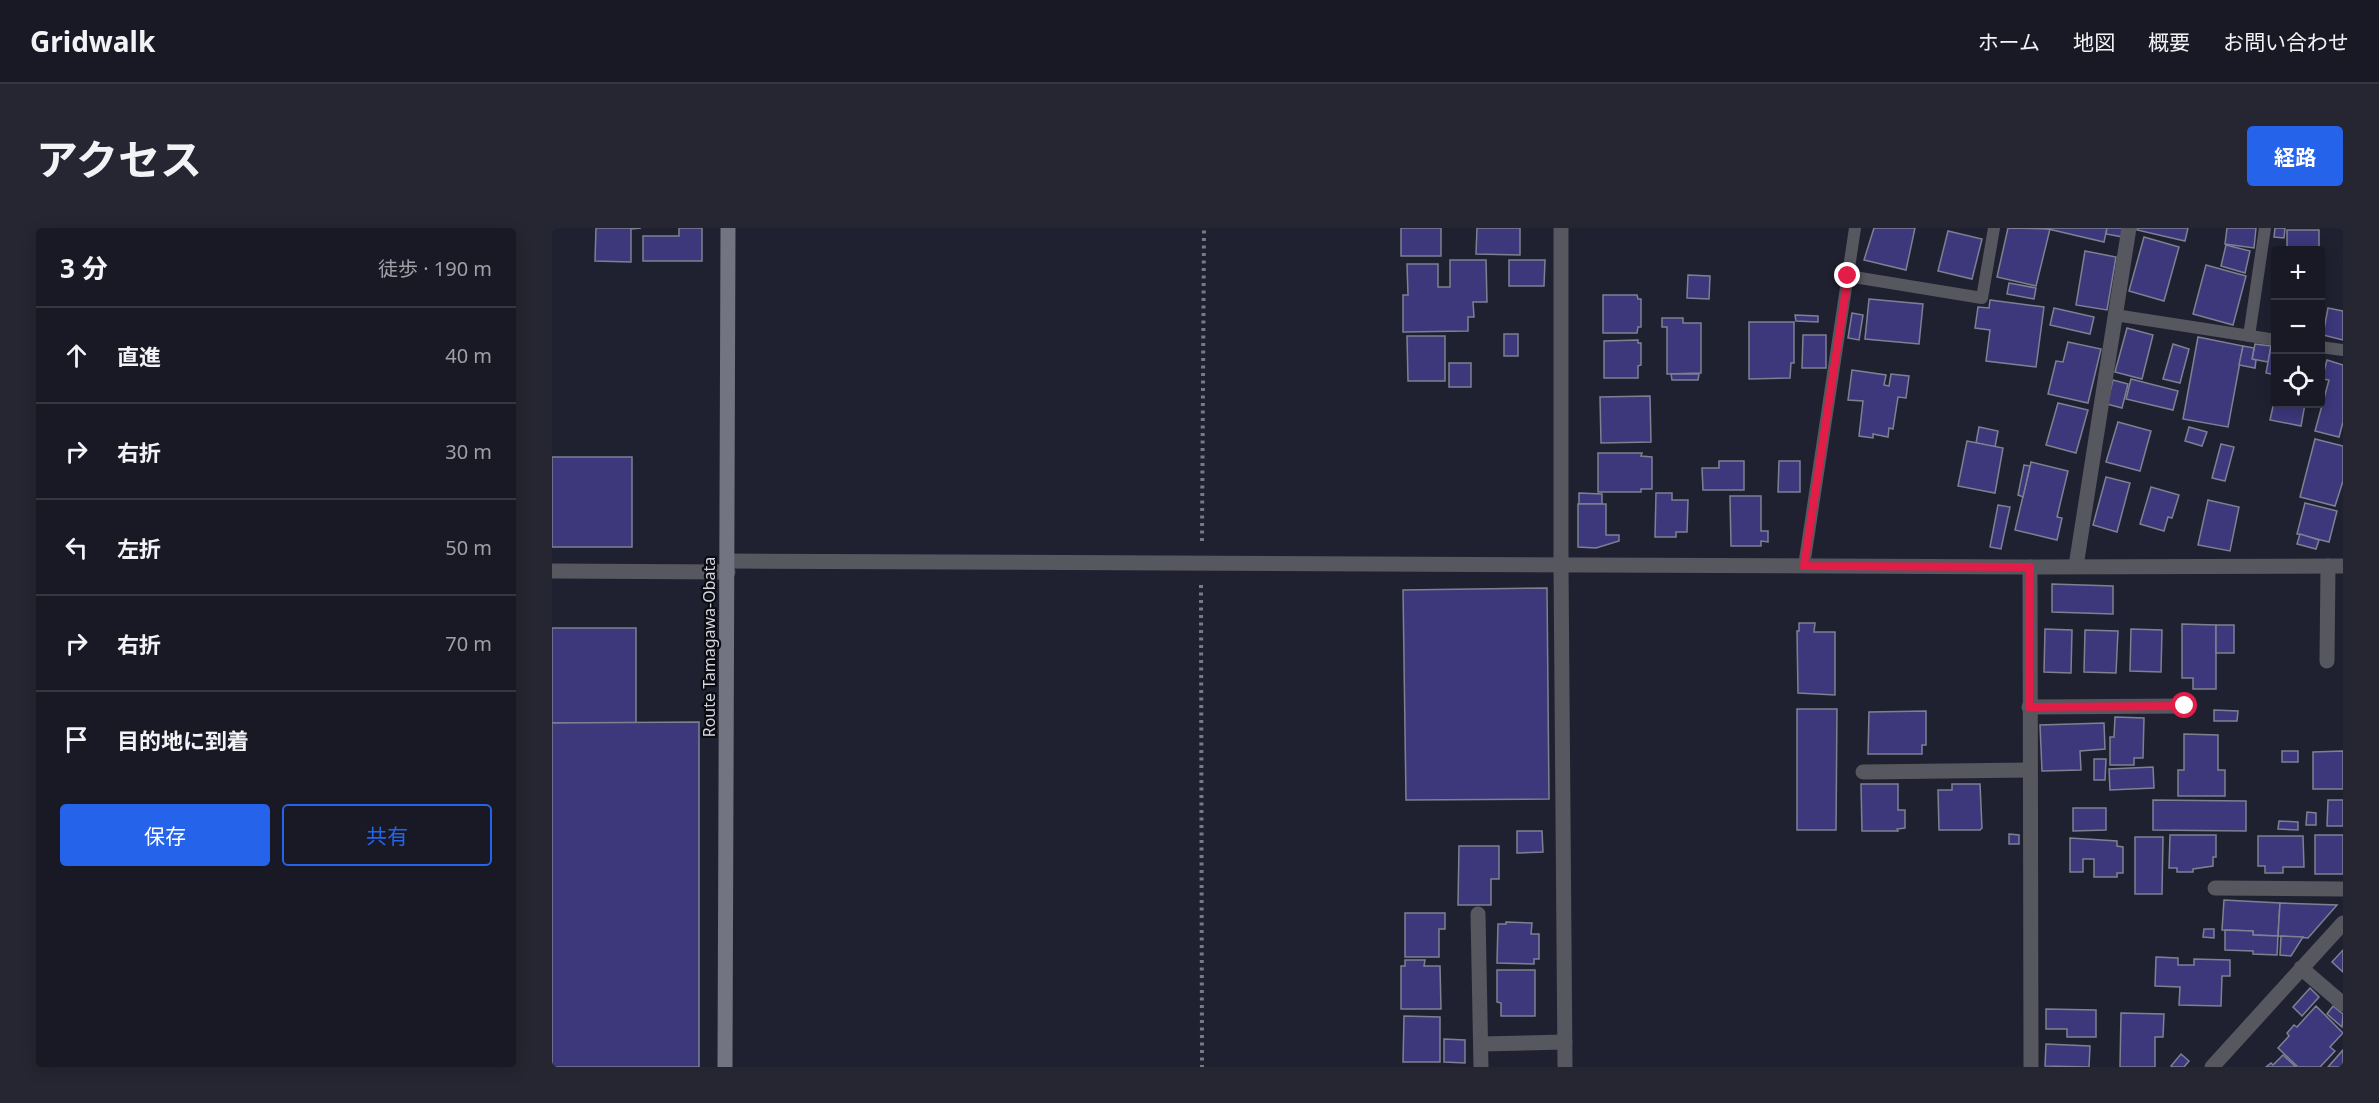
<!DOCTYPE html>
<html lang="ja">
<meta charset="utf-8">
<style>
:root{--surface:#181924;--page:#252631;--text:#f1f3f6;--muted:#9fa0a6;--line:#363841;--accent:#2563eb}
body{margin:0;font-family:"Noto Sans","Noto Sans JP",sans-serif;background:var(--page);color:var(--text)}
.controls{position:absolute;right:18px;top:18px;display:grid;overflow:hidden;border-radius:6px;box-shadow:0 3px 15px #0003}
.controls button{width:54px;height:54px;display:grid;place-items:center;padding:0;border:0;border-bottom:2px solid var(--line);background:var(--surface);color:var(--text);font:30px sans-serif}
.stop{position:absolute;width:18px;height:18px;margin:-14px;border:4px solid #e11d48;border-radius:50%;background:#fff}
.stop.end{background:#e11d48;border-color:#fff;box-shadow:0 2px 6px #0008}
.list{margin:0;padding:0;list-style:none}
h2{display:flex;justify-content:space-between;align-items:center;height:78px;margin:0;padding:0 24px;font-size:26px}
h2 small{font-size:20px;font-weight:400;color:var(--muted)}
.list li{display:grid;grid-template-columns:39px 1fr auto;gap:18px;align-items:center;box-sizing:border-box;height:96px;padding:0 24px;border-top:2px solid var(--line)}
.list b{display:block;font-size:22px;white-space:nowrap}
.list em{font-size:20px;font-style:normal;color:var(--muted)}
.actions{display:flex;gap:12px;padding:18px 24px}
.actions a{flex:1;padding:14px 0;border:2px solid var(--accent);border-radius:6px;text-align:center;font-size:21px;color:var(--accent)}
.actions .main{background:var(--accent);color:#fff}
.icon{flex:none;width:33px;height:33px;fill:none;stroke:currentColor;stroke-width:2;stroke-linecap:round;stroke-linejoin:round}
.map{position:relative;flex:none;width:1791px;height:839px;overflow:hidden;border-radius:6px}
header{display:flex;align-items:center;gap:36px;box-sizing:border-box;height:84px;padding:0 30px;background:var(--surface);border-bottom:2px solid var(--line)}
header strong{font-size:28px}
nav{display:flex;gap:33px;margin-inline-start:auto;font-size:21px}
.intro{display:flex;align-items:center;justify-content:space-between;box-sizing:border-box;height:144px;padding:0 36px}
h1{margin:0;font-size:42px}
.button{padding:15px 27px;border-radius:6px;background:var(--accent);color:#fff;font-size:21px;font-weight:700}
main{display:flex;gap:36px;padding:0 36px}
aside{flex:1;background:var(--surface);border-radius:6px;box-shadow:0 3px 15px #0003}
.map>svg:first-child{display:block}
</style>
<header>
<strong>Gridwalk</strong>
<nav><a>ホーム</a><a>地図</a><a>概要</a><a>お問い合わせ</a></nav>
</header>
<div class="intro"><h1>アクセス</h1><a class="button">経路</a></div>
<main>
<aside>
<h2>3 分<small>徒歩 · 190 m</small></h2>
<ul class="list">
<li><svg class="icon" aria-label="ahead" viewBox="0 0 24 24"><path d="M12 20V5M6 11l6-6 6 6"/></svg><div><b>直進</b></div><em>40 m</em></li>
<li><svg class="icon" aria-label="right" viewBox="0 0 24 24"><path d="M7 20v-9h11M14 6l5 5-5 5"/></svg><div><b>右折</b></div><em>30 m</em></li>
<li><svg class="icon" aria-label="left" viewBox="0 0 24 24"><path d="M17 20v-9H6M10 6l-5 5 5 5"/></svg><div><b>左折</b></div><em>50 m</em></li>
<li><svg class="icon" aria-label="right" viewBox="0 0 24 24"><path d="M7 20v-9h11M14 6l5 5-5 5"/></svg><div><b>右折</b></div><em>70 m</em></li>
<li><svg class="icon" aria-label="arrive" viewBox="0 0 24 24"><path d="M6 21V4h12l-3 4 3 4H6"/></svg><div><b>目的地に到着</b></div></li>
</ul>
<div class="actions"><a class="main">保存</a><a>共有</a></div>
</aside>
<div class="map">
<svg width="1791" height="839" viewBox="0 0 1791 839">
<rect width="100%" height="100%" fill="#202130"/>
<!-- building -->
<g fill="#3c387b" stroke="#7e8092" stroke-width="1.5">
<polygon points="44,0 89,0 79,1 79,34 43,33"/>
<polygon points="127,0 150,0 150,33 91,33 91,8 127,8"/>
<rect x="849" y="0" width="40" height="28"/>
<polygon points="925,0 968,0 968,27 924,26"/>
<polygon points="1322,0 1363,0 1354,42 1312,32"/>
<polygon points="1456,0 1498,1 1484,58 1445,49"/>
<polygon points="1492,0 1555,0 1552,14"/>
<polygon points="1555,0 1572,0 1571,9 1554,6"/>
<polygon points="1585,0 1636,0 1633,13 1585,2"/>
<polygon points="1675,0 1704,0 1702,20 1673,16"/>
<polygon points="1723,0 1733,0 1732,10 1722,9"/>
<rect x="1735" y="2" width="32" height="20"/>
<polygon points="1396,3 1430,11 1420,51 1386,43"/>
<polygon points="1592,9 1627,19 1612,73 1577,63"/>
<polygon points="1674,17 1698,23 1693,45 1669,38"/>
<polygon points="1533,23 1564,29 1555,82 1524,77"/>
<polygon points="898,32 934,32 935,74 921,74 922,89 916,89 916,103 851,104 851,67 856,67 855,36 886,36 886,59 898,59"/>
<polygon points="957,32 993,32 992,58 957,58"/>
<polygon points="1654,37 1694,48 1681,97 1641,86"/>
<polygon points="1136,47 1158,48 1157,71 1135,70"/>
<polygon points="1722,51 1724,51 1724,85 1721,85"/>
<polygon points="1457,55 1484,60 1482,71 1455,66"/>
<polygon points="1051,67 1085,67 1086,71 1089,71 1089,99 1086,99 1085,105 1051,105"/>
<polygon points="1317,71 1371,76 1367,116 1313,111"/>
<polygon points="1438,72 1492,79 1484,139 1434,133 1438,102 1423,100 1426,79 1437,80"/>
<polygon points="1502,80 1542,89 1538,106 1498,97"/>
<polygon points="1776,80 1791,83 1791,112 1771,107"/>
<polygon points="1300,85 1311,87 1307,112 1296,110"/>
<polygon points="1243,87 1266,88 1266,94 1244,93"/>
<polygon points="1110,90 1131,90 1131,95 1149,95 1149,145 1115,146 1115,99 1110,99"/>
<polygon points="1197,94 1242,94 1242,135 1239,135 1238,150 1197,151"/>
<polygon points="1575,100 1601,107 1590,151 1563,144"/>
<rect x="952" y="106" width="14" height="22"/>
<polygon points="1251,107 1274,107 1274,140 1250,140"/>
<polygon points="855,108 893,108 893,153 856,153"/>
<polygon points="1646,109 1691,118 1676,199 1631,191"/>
<polygon points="1086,112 1086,115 1089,115 1089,137 1086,138 1086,150 1052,150 1052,113"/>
<polygon points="1516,114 1549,121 1536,175 1496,166 1504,133 1511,134"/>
<polygon points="1621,116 1637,121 1628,155 1611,151"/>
<polygon points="1703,116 1719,118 1716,134 1700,131"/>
<polygon points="1691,118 1702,120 1700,131 1704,132 1703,140 1687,137"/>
<polygon points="1719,118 1724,119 1724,147 1714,145"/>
<polygon points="1775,132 1791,137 1791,194 1787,209 1763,203 1777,152 1770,151"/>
<rect x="897" y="135" width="22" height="24"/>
<polygon points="1300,142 1334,147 1332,157 1337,158 1339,146 1357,148 1354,170 1346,169 1341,201 1337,200 1336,209 1321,206 1321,210 1307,208 1311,173 1296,172"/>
<polygon points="1119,146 1147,146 1146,152 1120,152"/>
<polygon points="1579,151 1626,163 1621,182 1574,171"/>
<polygon points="1561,152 1576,156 1570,180 1555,176"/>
<polygon points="1724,165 1724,176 1753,176 1749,198 1718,192"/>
<polygon points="1098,168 1099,214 1049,215 1048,169"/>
<polygon points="1506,175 1536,182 1524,225 1494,217"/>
<polygon points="1566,194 1599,203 1588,243 1554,234"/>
<polygon points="1427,199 1446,203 1443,219 1424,215"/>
<polygon points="1637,199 1655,204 1650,218 1633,213"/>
<polygon points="1763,211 1791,218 1791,253 1783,278 1748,269"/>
<polygon points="1415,213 1451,220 1443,265 1406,258"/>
<polygon points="1669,216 1682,219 1673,253 1660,250"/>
<polygon points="1046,225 1090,225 1089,228 1100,229 1100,261 1089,261 1089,264 1046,264"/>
<rect x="0" y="229" width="80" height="90"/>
<polygon points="1167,233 1192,233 1192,262 1151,262 1150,240 1167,240"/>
<polygon points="1227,233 1248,233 1248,264 1226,264"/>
<polygon points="1479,234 1516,243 1505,289 1510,290 1505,312 1463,302"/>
<polygon points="1472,237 1478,238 1471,269 1466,267"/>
<polygon points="1554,249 1578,255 1565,304 1541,297"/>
<polygon points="1599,259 1627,267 1620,290 1616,289 1612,303 1588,296"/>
<polygon points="1027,265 1050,266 1050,276 1027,276"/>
<polygon points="1104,265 1120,265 1120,272 1136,272 1135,304 1124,304 1124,309 1103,309"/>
<polygon points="1178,268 1209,268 1209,303 1216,303 1216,314 1209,313 1209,318 1179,318"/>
<polygon points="1656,272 1687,279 1678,323 1646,317"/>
<polygon points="1753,275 1785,283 1777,314 1745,306"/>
<polygon points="1026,276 1054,276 1054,307 1067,307 1067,313 1044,320 1026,319"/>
<polygon points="1446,277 1458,279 1449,321 1438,319"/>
<polygon points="1748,306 1767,312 1764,321 1745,316"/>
<polygon points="1500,356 1561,358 1561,386 1500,384"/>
<polygon points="995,360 997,571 854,572 851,362"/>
<polygon points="1247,395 1263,395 1262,404 1283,404 1283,467 1246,465 1245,403 1247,403"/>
<polygon points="1630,396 1664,397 1664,461 1641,461 1641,450 1630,450"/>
<rect x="1664" y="397" width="18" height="28"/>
<rect x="0" y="400" width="84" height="95"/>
<polygon points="1493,401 1520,402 1519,445 1492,444"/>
<polygon points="1579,401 1610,402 1609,444 1578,443"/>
<polygon points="1533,402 1566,403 1564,445 1532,444"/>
<polygon points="1245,481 1285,481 1284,602 1245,602"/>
<polygon points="1662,482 1686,483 1685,493 1662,493"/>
<polygon points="1374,483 1374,517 1370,517 1370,526 1316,526 1317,484"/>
<polygon points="1563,489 1592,490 1591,530 1582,530 1582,537 1558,537 1558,509 1562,509"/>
<polygon points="147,494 147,839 0,839 0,495"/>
<polygon points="1552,495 1553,521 1528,523 1529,542 1490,543 1488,497"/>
<polygon points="1632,506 1666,507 1666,542 1673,542 1673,568 1626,568 1626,542 1632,542"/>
<rect x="1730" y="523" width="16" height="11"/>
<polygon points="1791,523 1791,561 1761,561 1761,524"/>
<polygon points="1542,531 1554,531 1553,552 1542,552"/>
<polygon points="1601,539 1602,560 1558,562 1557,541"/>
<polygon points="1309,556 1346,556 1346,582 1353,582 1353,600 1345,601 1346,603 1310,603"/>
<polygon points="1400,556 1428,556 1430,600 1428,602 1387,602 1386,562 1400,562"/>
<polygon points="1601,572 1694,573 1694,603 1601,602"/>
<polygon points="1776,572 1791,572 1791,598 1775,598"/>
<polygon points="1521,580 1554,580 1554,602 1521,603"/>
<polygon points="1755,584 1764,585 1764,597 1754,597"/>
<polygon points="1727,593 1746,594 1746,602 1726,601"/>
<polygon points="965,603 990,603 991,624 965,625"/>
<polygon points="1457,606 1467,607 1467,616 1457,616"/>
<polygon points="1618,607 1664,607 1664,629 1661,629 1661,638 1641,641 1641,644 1625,644 1625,640 1617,640"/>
<rect x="1763" y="607" width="28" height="39"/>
<polygon points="1706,608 1751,608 1752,639 1731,639 1731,645 1713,645 1713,638 1706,638"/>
<polygon points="1583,609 1611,609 1610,666 1583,666"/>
<polygon points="1518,610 1565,613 1565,618 1571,619 1571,645 1565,645 1565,649 1542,649 1542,631 1531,631 1531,644 1518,644"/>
<polygon points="907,618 947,618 947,651 939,651 939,677 906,677"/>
<polygon points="1672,672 1728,675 1726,708 1701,707 1701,703 1670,702"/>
<polygon points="1728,675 1785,677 1756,710 1726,708"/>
<polygon points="853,685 893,685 893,701 887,701 887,729 853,729"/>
<polygon points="954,694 980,695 979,706 987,706 987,731 982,731 982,736 945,735 946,696 954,696"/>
<polygon points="1652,701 1662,701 1662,710 1651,709"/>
<polygon points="1673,702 1701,703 1701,707 1726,708 1725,727 1701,726 1701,723 1673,722"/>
<polygon points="1729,708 1751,709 1739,728 1728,727"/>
<polygon points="1791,722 1791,744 1780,734"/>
<polygon points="1604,729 1626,730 1626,737 1642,737 1642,731 1678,732 1678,748 1670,748 1669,778 1627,777 1628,759 1603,758"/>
<polygon points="853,732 873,732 872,738 888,738 889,781 849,781 849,738 853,738"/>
<polygon points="945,742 983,742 983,788 949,788 949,775 945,774"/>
<polygon points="1758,760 1767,769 1750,788 1741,779"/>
<polygon points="1764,778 1791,805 1778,819 1783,823 1768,839 1746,839 1726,820 1737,808 1735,805 1742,797 1745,799"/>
<polygon points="1781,778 1791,786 1790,799 1775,786"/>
<polygon points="1494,781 1544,782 1544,809 1515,809 1515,801 1494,801"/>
<polygon points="1569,785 1612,786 1611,809 1603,809 1603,839 1568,839"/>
<polygon points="852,788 888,789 888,834 851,834"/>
<polygon points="892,811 913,812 913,835 892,834"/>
<polygon points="1494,816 1538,818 1537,839 1493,838"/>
<polygon points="1791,822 1791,839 1776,839"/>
<polygon points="1629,826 1637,833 1632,839 1621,839 1619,838"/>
<polygon points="1731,827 1744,839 1714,839 1719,835 1721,837"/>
</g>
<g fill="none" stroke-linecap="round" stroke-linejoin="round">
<!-- path -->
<g stroke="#787986" stroke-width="4" stroke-dasharray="3 4.5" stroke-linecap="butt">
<polyline points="650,313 652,0"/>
<polyline points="649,357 650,839"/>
</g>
<!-- lane -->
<g stroke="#56575f" stroke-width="12">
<polyline points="1296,48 1430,70 1442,0"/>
<polyline points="1563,87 1724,112"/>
<polyline points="1697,108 1713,0"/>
<polyline points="1768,119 1791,122"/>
<polyline points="1252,338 1303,0"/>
</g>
<!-- street -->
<g stroke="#56575f" stroke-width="15">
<polyline points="1009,0 1009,336 1013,839"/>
<polyline points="176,333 1478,339 1791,338"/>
<polyline points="1524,338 1577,0"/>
<polyline points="1478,339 1479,839"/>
<polyline points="0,343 176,344"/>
<polyline points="1775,433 1776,338"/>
<polyline points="1477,479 1633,478"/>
<polyline points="1311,544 1477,542"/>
<polyline points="1663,660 1791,661"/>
<polyline points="926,686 929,839"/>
<polyline points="1749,740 1791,776"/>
<polyline points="929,816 1013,814"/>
<polyline points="1660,839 1791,695"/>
</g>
<!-- secondary -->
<polyline stroke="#737481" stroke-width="15" points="173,839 176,0"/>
</g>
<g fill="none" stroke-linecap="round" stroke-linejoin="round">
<!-- route -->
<polyline stroke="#e11d48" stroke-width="8" points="1296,48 1252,338 1478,339 1477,479 1633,478"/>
</g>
<g text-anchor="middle" stroke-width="4.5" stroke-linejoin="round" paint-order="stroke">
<!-- street labels -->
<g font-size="16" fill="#d4d5e0" stroke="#0b0b12">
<text transform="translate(157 419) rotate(-90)" y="6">Route Tamagawa-Obata</text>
</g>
</g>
</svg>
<div class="controls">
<button>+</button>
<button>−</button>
<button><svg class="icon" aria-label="locate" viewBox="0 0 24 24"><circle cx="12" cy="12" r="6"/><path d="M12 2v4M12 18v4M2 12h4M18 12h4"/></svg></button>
</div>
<div class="stop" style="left:1633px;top:478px"></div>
<div class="stop end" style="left:1296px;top:48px"></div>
</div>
</main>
